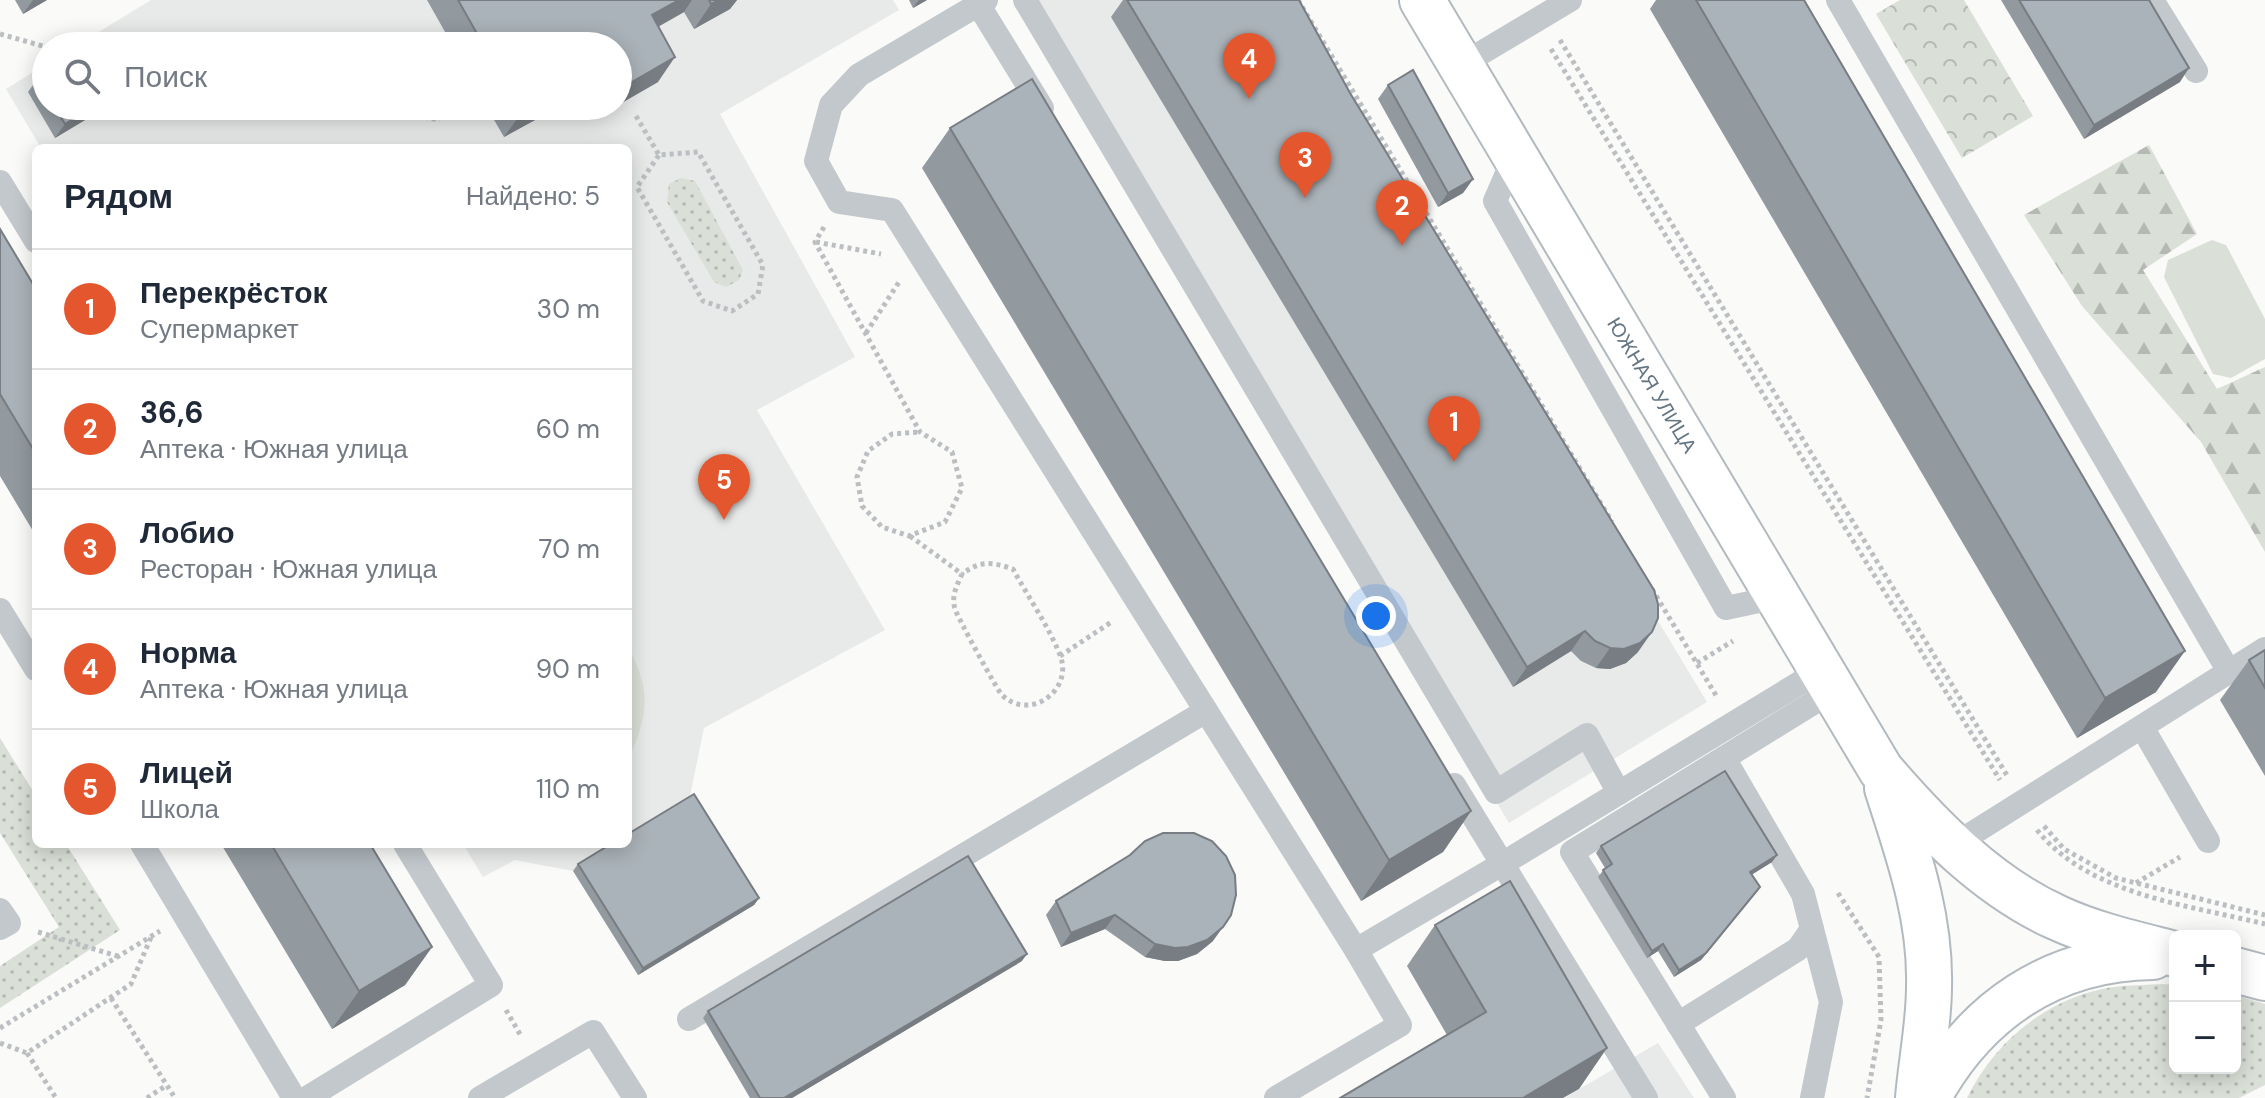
<!DOCTYPE html>
<html lang="ru">
<meta charset="utf-8">
<style>
:root{--surface:#fff;--page:#f6f6f7;--text:#1f2937;--muted:#747a83;--line:#e0e1e3;--accent:#e4572e}
body{margin:0;font-family:"DM Sans",sans-serif;background:var(--page);color:var(--text)}
.controls{position:absolute;right:24px;bottom:24px;display:grid;overflow:hidden;border-radius:12px;box-shadow:0 4px 20px #0003}
.controls button{width:72px;height:72px;display:grid;place-items:center;padding:0;border:0;border-bottom:2px solid var(--line);background:var(--surface);color:var(--text);font:40px sans-serif}
.you{position:absolute;left:1376px;top:616px;width:28px;height:28px;margin:-20px;border:6px solid #fff;border-radius:50%;background:#1a73e8;box-shadow:0 0 0 12px #1a73e833}
.badge{display:grid;place-items:center;width:52px;height:52px;border-radius:50%;background:var(--accent);color:#fff;font-size:26px;font-weight:700}
.pin{position:absolute;translate:-50% -66px;filter:drop-shadow(0 2px 4px #0008)}
.pin::after{content:'';position:absolute;top:42px;width:28px;height:24px;background:inherit;clip-path:polygon(0 0,100% 0,50% 100%)}
.list{margin:0;padding:0;list-style:none}
h2{display:flex;justify-content:space-between;align-items:center;height:104px;margin:0;padding:0 32px;font-size:34px}
h2 small{font-size:26px;font-weight:400;color:var(--muted)}
.list li{display:grid;grid-template-columns:52px 1fr auto;gap:24px;align-items:center;box-sizing:border-box;height:120px;padding:0 32px;border-top:2px solid var(--line)}
.list b{display:block;font-size:30px;white-space:nowrap}
.list p{margin:0;font-size:26px;white-space:nowrap;color:var(--muted)}
.list em{font-size:26px;font-style:normal;color:var(--muted)}
.icon{flex:none;width:44px;height:44px;fill:none;stroke:currentColor;stroke-width:2;stroke-linecap:round;stroke-linejoin:round}
.map{position:relative;flex:none;width:2265px;height:1098px;overflow:hidden}
.search{position:absolute;background:var(--surface);box-shadow:0 4px 20px #0003;left:32px;top:32px;width:600px;height:88px;display:flex;align-items:center;gap:20px;box-sizing:border-box;padding:0 28px;border-radius:44px;color:var(--muted);font-size:30px}
.panel{position:absolute;background:var(--surface);box-shadow:0 4px 20px #0003;left:32px;top:144px;width:600px;height:704px;border-radius:12px}
.map>svg:first-child{display:block}
</style>
<div class="map">
<svg width="2265" height="1098" viewBox="0 0 2265 1098">
<defs>
<pattern id="grass-dots" width="8" height="8" patternUnits="userSpaceOnUse" patternTransform="scale(2)"><rect width="8" height="8" fill="#dadfd7"/><path d="M2 2h.1M6 6h.1" fill="none" stroke="#b4b9b4" stroke-width="1.8" stroke-linecap="round"/></pattern>
<pattern id="forest-firs" width="22" height="20" patternUnits="userSpaceOnUse" patternTransform="scale(2)"><rect width="22" height="20" fill="#dadfd7"/><path d="M5 1l3.5 6h-7zM16 11l3.5 6h-7z" fill="#b4b9b4"/></pattern>
<pattern id="park-crowns" width="20" height="18" patternUnits="userSpaceOnUse" patternTransform="scale(2)"><rect width="20" height="18" fill="#dadfd7"/><path d="M2 6a3 3 0 1 1 6 0M12 15a3 3 0 1 1 6 0" fill="none" stroke="#b4b9b4"/></pattern>
</defs>
<rect width="100%" height="100%" fill="#fafaf8"/>
<!-- built -->
<g fill="#e8e9e9">
<polygon points="151,0 893,0 899,10 720,114 855,357 757,410 885,630 704,728 689,801 628,838 628,148 41,148 6,89 46,64 46,106 618,106 618,46 76,46"/>
<polygon points="1018,0 1283,0 1707,702 1509,823"/>
<polygon points="463,844 618,844 573,871 515,860 483,877"/>
<polygon points="1658,1043 1694,1098 1564,1098"/>
</g>
<!-- grass -->
<g fill="url(#grass-dots)">
<polygon points="681,178 695,181 743,270 739,280 726,287 714,282 667,202 669,184"/>
<polygon points="0,738 36,796 36,844 66,844 120,930 0,1008 0,966 59,927 0,833"/>
<path d="M 2163,984 L 2175,985 L 2175,1068 L 2235,1068 L 2235,995 L 2265,1004 L 2265,1085 L 2239,1098 L 1967,1098 C 1995,1041 2049,996 2114,987 C 2130,985 2147,985 2163,984 Z"/>
</g>
<!-- forest -->
<polygon fill="url(#forest-firs)" points="2149,145 2197,234 2143,270 2217,389 2265,367 2265,552 2201,442 2082,306 2024,215"/>
<!-- park -->
<polygon fill="url(#park-crowns)" points="1900,0 1964,0 2033,116 1962,158 1876,14"/>
<!-- pitch -->
<g fill="#dadfd7">
<polygon points="2212,240 2226,245 2265,319 2265,359 2231,378 2213,374 2164,277 2168,260"/>
<path d="M 628,647 C 652,691 648,717 628,760 Z"/>
</g>
<g fill="none" stroke-linecap="round" stroke-linejoin="round">
<!-- secondary casing -->
<g stroke="#b3babf" stroke-width="48">
<g id="secondary">
<path d="M 1422,0 L 1881,770 C 1930,827 1988,887 2058,918 C 2095,935 2136,944 2175,954"/>
<path d="M 1887,788 C 1908,853 1931,917 1929,987 C 1929,1024 1921,1061 1918,1098"/>
<polyline points="2235,970 2265,978"/>
<path d="M 1928,1098 C 1975,1011 2052,958 2153,957"/>
</g>
</g>
<!-- path -->
<g stroke="#bbbfc2" stroke-width="5" stroke-dasharray="4 4" stroke-linecap="butt">
<polyline points="1298,0 1612,522"/>
<polyline points="0,34 46,47"/>
<polyline points="1560,40 2008,777"/>
<polyline points="1551,49 2000,780"/>
<polyline points="361,106 440,120"/>
<polyline points="636,116 659,155 698,152 763,265 758,294 732,311 703,301 637,187 659,155"/>
<polyline points="824,227 815,242 920,432 952,452 962,488 945,522 909,536 882,527 862,506 857,477 868,451 892,434 920,432"/>
<polyline points="816,242 881,254"/>
<polyline points="866,333 899,282"/>
<path d="M 910,536 L 962,574 C 957,585 951,596 955,609 C 957,616 997,690 1002,695 C 1030,722 1074,690 1060,655 C 1048,625 1028,597 1013,569 C 992,562 981,560 962,574"/>
<polyline points="1652,589 1717,697"/>
<polyline points="1060,656 1113,621"/>
<polyline points="1697,663 1733,641"/>
<polyline points="2044,826 2064,849 2116,878 2265,915"/>
<path d="M 2037,830 C 2089,895 2188,905 2265,924"/>
<polyline points="2136,883 2180,857"/>
<polyline points="1838,893 1879,957 1881,1020 1867,1098"/>
<polyline points="38,932 117,956"/>
<polyline points="111,998 175,1098"/>
<polyline points="506,1010 521,1036"/>
<polyline points="0,1028 160,931"/>
<polyline points="0,1043 27,1053 131,984 152,935"/>
<polyline points="27,1053 56,1098"/>
<polyline points="147,1098 167,1085"/>
</g>
<!-- lane -->
<g stroke="#c3c8cc" stroke-width="24">
<polyline points="986,0 859,75 831,105 816,161 839,202 892,210 1356,950 1400,1025 1276,1098"/>
<polyline points="1025,0 1496,792 1587,735 1619,793"/>
<polyline points="1838,0 2228,670"/>
<polyline points="2152,0 2196,71"/>
<polyline points="978,4 1042,108"/>
<polyline points="1461,65 1570,0"/>
<polyline points="1515,155 1495,201 1726,608 1778,597"/>
<polyline points="0,182 36,241"/>
<polyline points="0,610 36,669"/>
<polyline points="2142,727 2208,841"/>
<polyline points="1724,758 1803,894 1812,929 1831,1002 1812,1098"/>
<polyline points="1454,785 1646,1098"/>
<polyline points="142,844 294,1098"/>
<polyline points="1954,845 2265,649"/>
<polyline points="0,910 9,923 0,928"/>
<polyline points="1356,950 1502,864 1821,670"/>
<polyline points="689,1019 1206,711"/>
<polyline points="1678,1024 1798,949 1812,929"/>
<polyline points="307,1098 491,985 405,844"/>
<polyline points="480,1098 593,1032 635,1098"/>
<polyline points="1724,1098 1572,852 1834,690"/>
</g>
<!-- secondary -->
<use href="#secondary" stroke="#fff" stroke-width="44"/>
</g>
<!-- wall -->
<g fill="#929a9f">
<polygon points="15,0 47,0 23,14"/>
<polygon points="427,0 737,0 730,9 694,29 684,12 658,27 658,82 618,105 618,46 453,46"/>
<polygon points="909,0 927,0 913,8"/>
<polygon points="1123,0 1299,0 1638,652 1626,663 1610,669 1596,668 1581,661 1571,651 1513,687 1111,17"/>
<polygon points="1656,0 1804,0 2156,692 2077,738 1650,9"/>
<polygon points="2001,0 2149,0 2180,82 2084,139"/>
<polygon points="46,73 46,106 107,106 105,108 55,138 28,92 38,78"/>
<polygon points="1388,85 1473,179 1463,193 1438,207 1378,99"/>
<polygon points="486,106 545,106 535,120 504,137"/>
<polygon points="594,106 616,106 599,115"/>
<polygon points="950,128 1471,811 1443,852 1361,901 922,168"/>
<polygon points="0,229 36,289 36,536 0,476"/>
<polygon points="2265,650 2265,776 2220,700 2249,660"/>
<polygon points="221,844 370,844 432,947 405,985 332,1029"/>
<polygon points="1601,846 1777,855 1772,862 1752,874 1755,894 1701,960 1674,977 1658,951 1647,958 1598,877 1605,868 1596,853"/>
<polygon points="1130,855 1213,941 1197,954 1178,961 1165,961 1145,957 1105,929 1061,947 1046,915 1056,901"/>
<polygon points="578,864 759,898 754,905 638,975 573,871"/>
<polygon points="1435,925 1579,1089 1447,1035 1407,966"/>
<polygon points="1022,961 792,1098 750,1098 703,1018 708,1011"/>
</g>
<!-- shaded-wall -->
<g fill="#777d82">
<polygon points="33,0 47,0 23,14"/>
<polygon points="679,0 692,0 684,12 634,40 652,15"/>
<polygon points="719,0 737,0 730,9 694,29 711,4"/>
<polygon points="919,0 927,0 913,8"/>
<polygon points="675,57 658,82 618,105 618,90"/>
<polygon points="2189,68 2180,82 2084,139 2094,125"/>
<polygon points="95,106 107,106 105,108 55,138 65,124"/>
<polygon points="533,106 545,106 535,120 504,137 522,112"/>
<polygon points="606,106 616,106 599,115"/>
<polygon points="1473,179 1463,193 1438,207 1448,193"/>
<polygon points="1585,631 1571,651 1513,687 1527,667"/>
<polygon points="1652,632 1638,652 1626,663 1610,669 1596,668 1610,648"/>
<polygon points="2185,651 2156,692 2077,738 2105,698"/>
<polygon points="1471,811 1443,852 1361,901 1389,860"/>
<polygon points="1777,855 1772,862 1745,879 1750,872"/>
<polygon points="1760,887 1701,960 1674,977 1679,970"/>
<polygon points="759,898 754,905 638,975 643,968"/>
<polygon points="1115,915 1105,929 1061,947 1071,933"/>
<polygon points="1223,927 1213,941 1197,954 1178,961 1165,961 1145,957 1155,944"/>
<polygon points="1663,944 1658,951 1647,958 1652,951"/>
<polygon points="432,947 405,985 332,1029 359,991"/>
<polygon points="1027,954 1022,961 792,1098 784,1098"/>
<polygon points="1607,1048 1579,1089 1563,1098 1523,1098"/>
</g>
<!-- building -->
<g fill="#aab3b9" stroke="#777d82" stroke-width="2">
<polygon points="458,0 679,0 652,15 675,57 618,90 618,46 484,46"/>
<polygon points="709,0 719,0 711,4"/>
<polygon points="1127,0 1299,0 1350,93 1654,590 1658,604 1658,618 1652,632 1640,643 1624,649 1610,648 1595,641 1585,631 1527,667"/>
<polygon points="1696,0 1804,0 2185,651 2105,698"/>
<polygon points="2019,0 2149,0 2189,68 2094,125"/>
<polygon points="1413,70 1473,179 1448,193 1388,85"/>
<polygon points="46,73 46,92 38,78"/>
<polygon points="1032,79 1471,811 1389,860 950,128"/>
<polygon points="54,106 95,106 65,124"/>
<polygon points="518,106 533,106 522,112"/>
<polygon points="0,229 36,289 36,454 0,394"/>
<polygon points="2265,650 2265,688 2249,660"/>
<polygon points="1725,771 1777,855 1750,872 1760,887 1706,953 1679,970 1663,944 1652,951 1603,870 1612,864 1601,846"/>
<polygon points="694,794 759,898 643,968 578,864 611,844 628,844 628,834"/>
<polygon points="1163,833 1194,833 1212,841 1226,856 1235,875 1236,895 1231,915 1223,927 1207,940 1188,947 1175,948 1155,944 1115,915 1071,933 1056,901 1130,855 1145,841"/>
<polygon points="271,844 370,844 432,947 359,991"/>
<polygon points="968,856 1027,954 784,1098 760,1098 708,1011"/>
<polygon points="1510,881 1607,1048 1523,1098 1340,1098 1486,1012 1435,925"/>
</g>
<g text-anchor="middle" stroke-width="8" stroke-linejoin="round" paint-order="stroke">
<!-- street labels -->
<g font-size="20" fill="#657683" stroke="#fff">
<text transform="translate(1652 385) rotate(59)" y="7">ЮЖНАЯ УЛИЦА</text>
</g>
</g>
</svg>
<div class="controls">
<button>+</button>
<button>−</button>
</div>
<div class="you"></div>
<div class="pin badge" style="left:1454px;top:462px">1</div>
<div class="pin badge" style="left:1402px;top:246px">2</div>
<div class="pin badge" style="left:1305px;top:198px">3</div>
<div class="pin badge" style="left:1249px;top:99px">4</div>
<div class="pin badge" style="left:724px;top:520px">5</div>
<div class="search"><svg class="icon" aria-label="search" viewBox="0 0 24 24"><circle cx="10" cy="10" r="6"/><path d="M15 15l6 6"/></svg>Поиск</div>
<section class="panel">
<h2>Рядом<small>Найдено: 5</small></h2>
<ul class="list">
<li><span class="badge">1</span><div><b>Перекрёсток</b><p>Супермаркет</p></div><em>30 m</em></li>
<li><span class="badge">2</span><div><b>36,6</b><p>Аптека · Южная улица</p></div><em>60 m</em></li>
<li><span class="badge">3</span><div><b>Лобио</b><p>Ресторан · Южная улица</p></div><em>70 m</em></li>
<li><span class="badge">4</span><div><b>Норма</b><p>Аптека · Южная улица</p></div><em>90 m</em></li>
<li><span class="badge">5</span><div><b>Лицей</b><p>Школа</p></div><em>110 m</em></li>
</ul>
</section>
</div>
